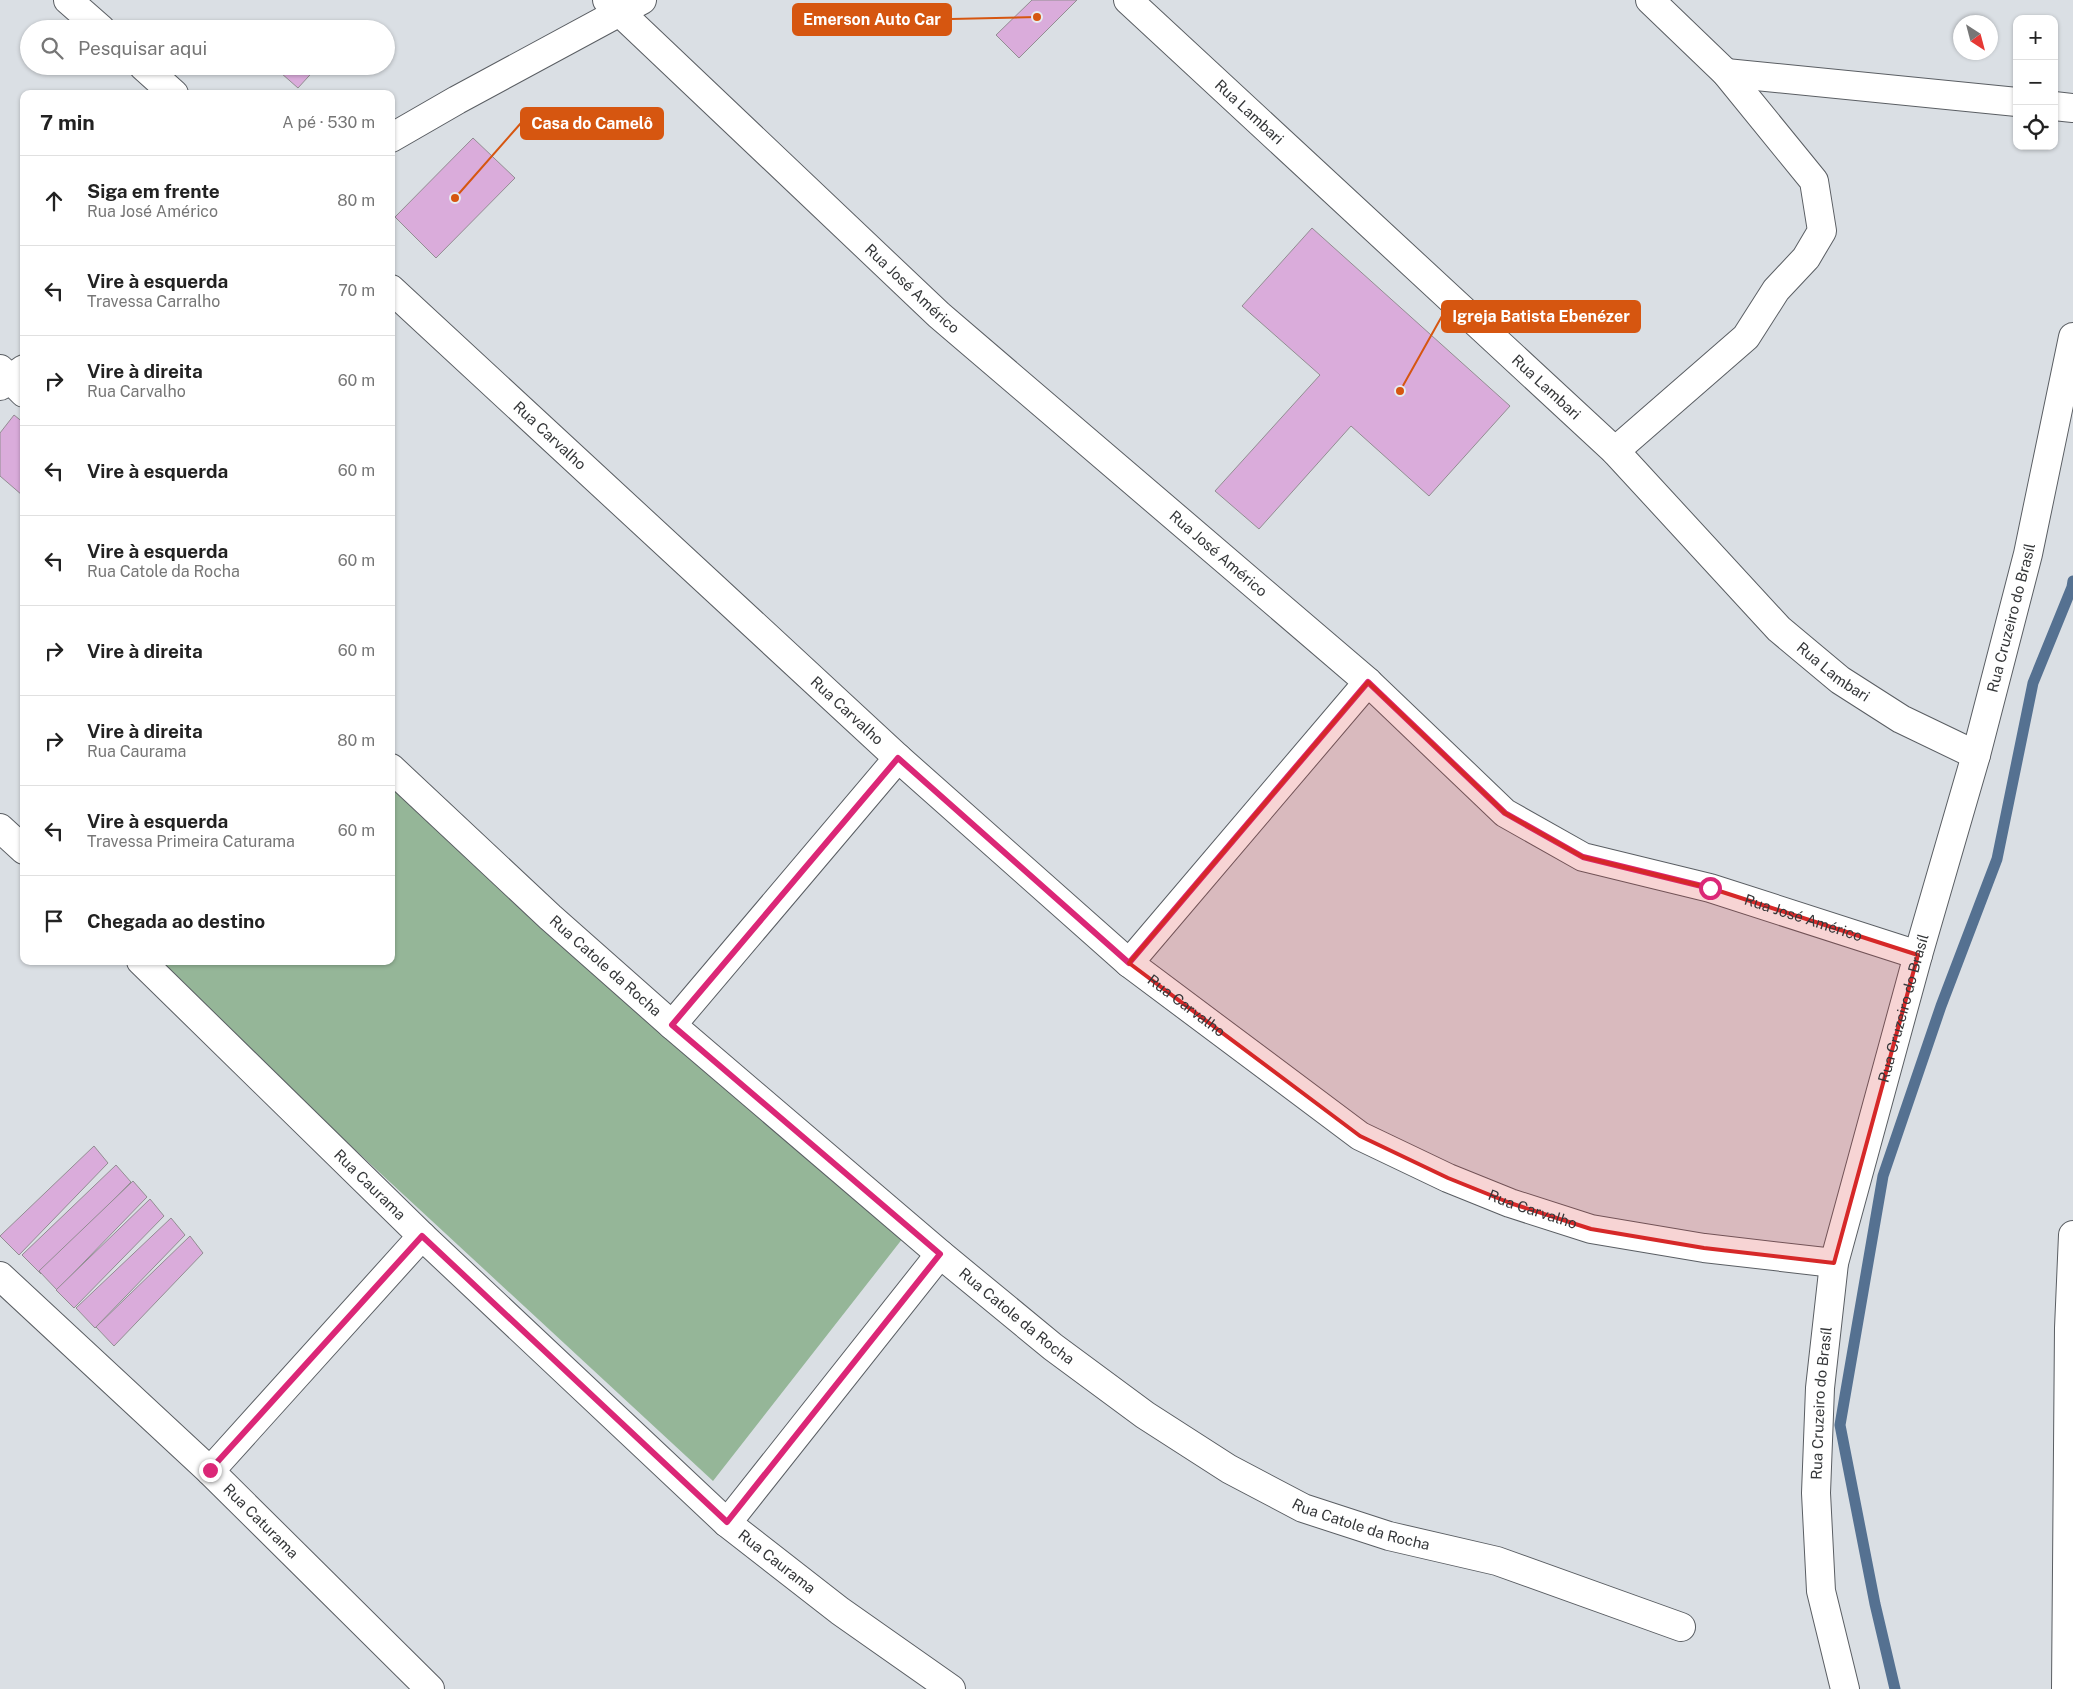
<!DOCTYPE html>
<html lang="pt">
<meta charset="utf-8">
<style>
:root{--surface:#fff;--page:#f6f6f6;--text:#222;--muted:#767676;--line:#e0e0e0}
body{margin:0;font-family:"Public Sans",sans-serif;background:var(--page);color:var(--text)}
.controls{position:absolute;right:15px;top:15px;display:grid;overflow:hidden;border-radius:10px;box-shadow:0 1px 4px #0004}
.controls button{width:45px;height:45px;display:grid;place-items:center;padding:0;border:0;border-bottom:1px solid var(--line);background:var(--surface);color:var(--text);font:25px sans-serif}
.compass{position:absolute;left:1953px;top:15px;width:45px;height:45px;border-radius:50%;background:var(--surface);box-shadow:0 1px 4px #0004;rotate:144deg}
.stop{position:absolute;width:15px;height:15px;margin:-11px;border:4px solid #db2777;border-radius:50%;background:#fff}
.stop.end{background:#db2777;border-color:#fff;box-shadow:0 1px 5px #0008}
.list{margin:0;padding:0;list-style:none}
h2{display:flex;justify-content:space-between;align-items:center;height:65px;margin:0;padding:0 20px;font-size:21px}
h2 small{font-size:16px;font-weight:400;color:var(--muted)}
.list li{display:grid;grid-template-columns:32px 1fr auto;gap:15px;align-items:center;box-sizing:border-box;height:90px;padding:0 20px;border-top:1px solid var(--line)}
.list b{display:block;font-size:19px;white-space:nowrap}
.list p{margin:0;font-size:16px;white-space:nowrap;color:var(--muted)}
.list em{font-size:16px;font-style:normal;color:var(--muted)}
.icon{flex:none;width:28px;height:28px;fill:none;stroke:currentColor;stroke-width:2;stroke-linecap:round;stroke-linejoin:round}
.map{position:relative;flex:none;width:2073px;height:1689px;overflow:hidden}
.search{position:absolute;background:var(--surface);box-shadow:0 1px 4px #0004;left:20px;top:20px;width:375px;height:55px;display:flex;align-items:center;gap:12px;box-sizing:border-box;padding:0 18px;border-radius:28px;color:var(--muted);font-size:19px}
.panel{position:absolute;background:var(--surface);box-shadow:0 1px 4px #0004;left:20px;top:90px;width:375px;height:875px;border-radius:10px}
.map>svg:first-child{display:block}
</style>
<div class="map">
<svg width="2073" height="1689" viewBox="0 0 2073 1689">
<rect width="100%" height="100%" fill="#dadfe4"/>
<!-- green -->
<polygon fill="#95b698" points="391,781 910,1229 713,1481 151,961 391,961"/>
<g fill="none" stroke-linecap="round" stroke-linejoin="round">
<!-- stream -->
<polyline stroke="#557191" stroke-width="11" points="1895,1689 1875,1604 1840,1425 1883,1176 1941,1006 1997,859 2033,683 2072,587 2073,581"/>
</g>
<!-- building -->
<g fill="#daacdb" stroke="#928d92">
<polygon points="1032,0 1077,0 1019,58 996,35"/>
<polygon points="273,66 318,66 298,88"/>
<polygon points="473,138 515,178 436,258 395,217"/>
<polygon points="1312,228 1510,406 1429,496 1351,426 1259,529 1215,491 1320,375 1242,306"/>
<polygon points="14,415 24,423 24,493 22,495 0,476 0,433"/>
<polygon points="94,1146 108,1163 19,1255 0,1236"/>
<polygon points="116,1165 131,1182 41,1274 22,1255"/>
<polygon points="133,1181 147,1197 57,1290 39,1271"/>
<polygon points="150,1199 164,1216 74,1308 56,1290"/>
<polygon points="171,1218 185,1235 95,1328 76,1308"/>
<polygon points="190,1236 203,1253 114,1346 96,1327"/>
</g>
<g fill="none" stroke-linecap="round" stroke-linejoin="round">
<!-- street casing -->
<g stroke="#5a5e63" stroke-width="30">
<g id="street">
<polyline points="68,0 101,29"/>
<path id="s1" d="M 607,0 L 939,315 L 1368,682 L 1505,813 L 1583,857 L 1710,888 L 1918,955"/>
<path id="s2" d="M 1128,0 L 1615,451 L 1779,629 L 1840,680 L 1901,719 L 1976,755"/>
<polyline points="143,66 174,94"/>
<polyline points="1726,73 2017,102"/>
<polyline points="2054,106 2073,108"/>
<path id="s3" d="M 391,289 L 898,758 L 1129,963 L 1360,1136 L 1448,1178 L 1510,1203 L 1591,1229 L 1704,1248 L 1834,1263"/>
<polyline points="0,369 24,393"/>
<polyline points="1615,451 1746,337 1776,290 1806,258 1822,231 1814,181 1726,73 1650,0"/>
<path id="s4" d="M 391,768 L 550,917 L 672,1025 L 940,1254 L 1053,1347 L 1145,1415 L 1229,1469 L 1303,1508 L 1389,1536 L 1497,1561 L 1681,1627"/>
<polyline points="0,828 24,850"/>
<path id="s5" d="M 141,961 L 422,1236 L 727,1523 L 840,1611 L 951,1689"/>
<polyline points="1129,963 1368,682"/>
<polyline points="672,1025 898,758"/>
<path id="s6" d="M 0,1276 L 210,1471 L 430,1689"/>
<polyline points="210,1471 422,1236"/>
<polyline points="727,1523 940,1254"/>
<path id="s7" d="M 1845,1689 L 1821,1591 L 1816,1493 L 1820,1388 L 1834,1263 L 1918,955 L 1976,755 L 2028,554 L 2073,337"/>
<polyline points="2066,1689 2069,1328 2073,1235"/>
</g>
</g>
<!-- primary casing -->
<g stroke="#5a5e63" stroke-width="30">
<g id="primary">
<polyline points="391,138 457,100 642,0"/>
<polyline points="0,386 24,369"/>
</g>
</g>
<!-- street -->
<use href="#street" stroke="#fff" stroke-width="28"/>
<!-- primary -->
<use href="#primary" stroke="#fff" stroke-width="28"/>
</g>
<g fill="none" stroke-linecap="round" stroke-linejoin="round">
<!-- route -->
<polyline stroke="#db2777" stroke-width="6" points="210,1470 422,1236 727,1522 940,1254 672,1025 898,758 1129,963 1368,682 1505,813 1583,857 1710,888"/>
</g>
<!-- marked area -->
<path fill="#d62828" fill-opacity="0.2" stroke="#d62828" stroke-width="4" stroke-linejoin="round" d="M 1368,682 L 1505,813 L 1583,857 L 1710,888 L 1918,955 L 1834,1263 L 1704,1248 L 1591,1229 L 1510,1203 L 1448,1178 L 1360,1136 L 1129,963 Z"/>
<g text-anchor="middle" stroke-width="4" stroke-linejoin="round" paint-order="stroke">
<!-- street labels -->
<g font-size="15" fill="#353739" stroke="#e7ecf1">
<text dy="5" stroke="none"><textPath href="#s2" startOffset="165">Rua Lambari</textPath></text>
<text dy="5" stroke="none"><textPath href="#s1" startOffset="420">Rua José Américo</textPath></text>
<text dy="5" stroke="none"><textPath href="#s2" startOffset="570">Rua Lambari</textPath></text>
<text dy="5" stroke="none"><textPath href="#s3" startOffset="216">Rua Carvalho</textPath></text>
<text dy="5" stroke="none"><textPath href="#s1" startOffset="825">Rua José Américo</textPath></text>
<text dy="5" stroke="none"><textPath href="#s7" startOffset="1099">Rua Cruzeiro do Brasíl</textPath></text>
<text dy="5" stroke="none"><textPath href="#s2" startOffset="975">Rua Lambari</textPath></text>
<text dy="5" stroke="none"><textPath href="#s3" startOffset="621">Rua Carvalho</textPath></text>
<text dy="5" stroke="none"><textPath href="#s1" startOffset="1530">Rua José Américo</textPath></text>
<text dy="5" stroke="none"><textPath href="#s4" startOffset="292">Rua Catole da Rocha</textPath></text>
<text dy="5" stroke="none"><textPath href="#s3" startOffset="1071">Rua Carvalho</textPath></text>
<text dy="5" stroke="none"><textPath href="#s7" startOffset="694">Rua Cruzeiro do Brasíl</textPath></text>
<text dy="5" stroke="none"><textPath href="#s5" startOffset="320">Rua Caurama</textPath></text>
<text dy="5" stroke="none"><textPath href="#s3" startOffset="1476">Rua Carvalho</textPath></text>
<text dy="5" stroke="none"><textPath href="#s4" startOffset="832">Rua Catole da Rocha</textPath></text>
<text dy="5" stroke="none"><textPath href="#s7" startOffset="289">Rua Cruzeiro do Brasíl</textPath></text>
<text dy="5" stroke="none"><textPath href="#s6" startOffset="358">Rua Caturama</textPath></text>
<text dy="5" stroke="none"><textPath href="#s4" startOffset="1238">Rua Catole da Rocha</textPath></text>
<text dy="5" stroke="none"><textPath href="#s5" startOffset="875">Rua Caurama</textPath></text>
</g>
</g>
<!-- callouts -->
<path fill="none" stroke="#d65610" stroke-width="2" d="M1037 17L951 19M455 198L521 123M1400 391L1442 316"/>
<g fill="#d65610" stroke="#e7ecf1" stroke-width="2">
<circle cx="1037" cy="17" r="5"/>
<circle cx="455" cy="198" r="5"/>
<circle cx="1400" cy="391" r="5"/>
</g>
<g fill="#d65610" stroke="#d65610" stroke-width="2">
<rect x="793" y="4" width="158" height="31" rx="5"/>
<rect x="521" y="108" width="142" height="31" rx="5"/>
<rect x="1442" y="301" width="198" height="31" rx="5"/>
</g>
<g font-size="16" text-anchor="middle" font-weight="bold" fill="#fff">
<text x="872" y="25">Emerson Auto Car</text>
<text x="592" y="129">Casa do Camelô</text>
<text x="1541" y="322">Igreja Batista Ebenézer</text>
</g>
</svg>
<div class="controls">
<button>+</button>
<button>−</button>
<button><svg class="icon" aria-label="locate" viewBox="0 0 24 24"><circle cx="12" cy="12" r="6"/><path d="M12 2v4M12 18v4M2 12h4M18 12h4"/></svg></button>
</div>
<svg class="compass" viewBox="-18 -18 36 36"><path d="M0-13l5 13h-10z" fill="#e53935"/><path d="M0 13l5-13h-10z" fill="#767676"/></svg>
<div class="stop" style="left:1710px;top:888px"></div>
<div class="stop end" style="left:210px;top:1470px"></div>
<div class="search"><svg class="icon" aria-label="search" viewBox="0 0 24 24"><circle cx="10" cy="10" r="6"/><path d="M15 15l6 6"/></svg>Pesquisar aqui</div>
<section class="panel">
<h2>7 min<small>A pé · 530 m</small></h2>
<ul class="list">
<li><svg class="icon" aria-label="ahead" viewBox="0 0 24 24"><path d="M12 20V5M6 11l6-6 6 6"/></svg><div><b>Siga em frente</b><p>Rua José Américo</p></div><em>80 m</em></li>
<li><svg class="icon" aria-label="left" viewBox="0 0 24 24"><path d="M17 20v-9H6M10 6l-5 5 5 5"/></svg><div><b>Vire à esquerda</b><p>Travessa Carralho</p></div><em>70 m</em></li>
<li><svg class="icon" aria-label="right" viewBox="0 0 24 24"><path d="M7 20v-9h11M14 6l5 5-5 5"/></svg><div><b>Vire à direita</b><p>Rua Carvalho</p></div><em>60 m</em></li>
<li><svg class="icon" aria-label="left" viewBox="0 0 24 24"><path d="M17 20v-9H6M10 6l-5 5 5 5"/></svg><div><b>Vire à esquerda</b></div><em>60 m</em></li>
<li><svg class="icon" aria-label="left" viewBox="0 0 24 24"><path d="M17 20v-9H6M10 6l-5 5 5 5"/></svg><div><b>Vire à esquerda</b><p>Rua Catole da Rocha</p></div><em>60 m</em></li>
<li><svg class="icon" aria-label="right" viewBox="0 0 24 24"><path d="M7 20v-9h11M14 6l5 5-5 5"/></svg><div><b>Vire à direita</b></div><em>60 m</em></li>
<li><svg class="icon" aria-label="right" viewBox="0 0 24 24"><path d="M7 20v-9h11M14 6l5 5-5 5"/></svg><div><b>Vire à direita</b><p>Rua Caurama</p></div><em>80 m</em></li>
<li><svg class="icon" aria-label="left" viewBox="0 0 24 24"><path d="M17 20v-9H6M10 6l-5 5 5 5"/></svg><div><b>Vire à esquerda</b><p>Travessa Primeira Caturama</p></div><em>60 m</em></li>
<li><svg class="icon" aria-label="arrive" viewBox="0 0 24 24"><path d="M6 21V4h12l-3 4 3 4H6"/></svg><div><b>Chegada ao destino</b></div></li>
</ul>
</section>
</div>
